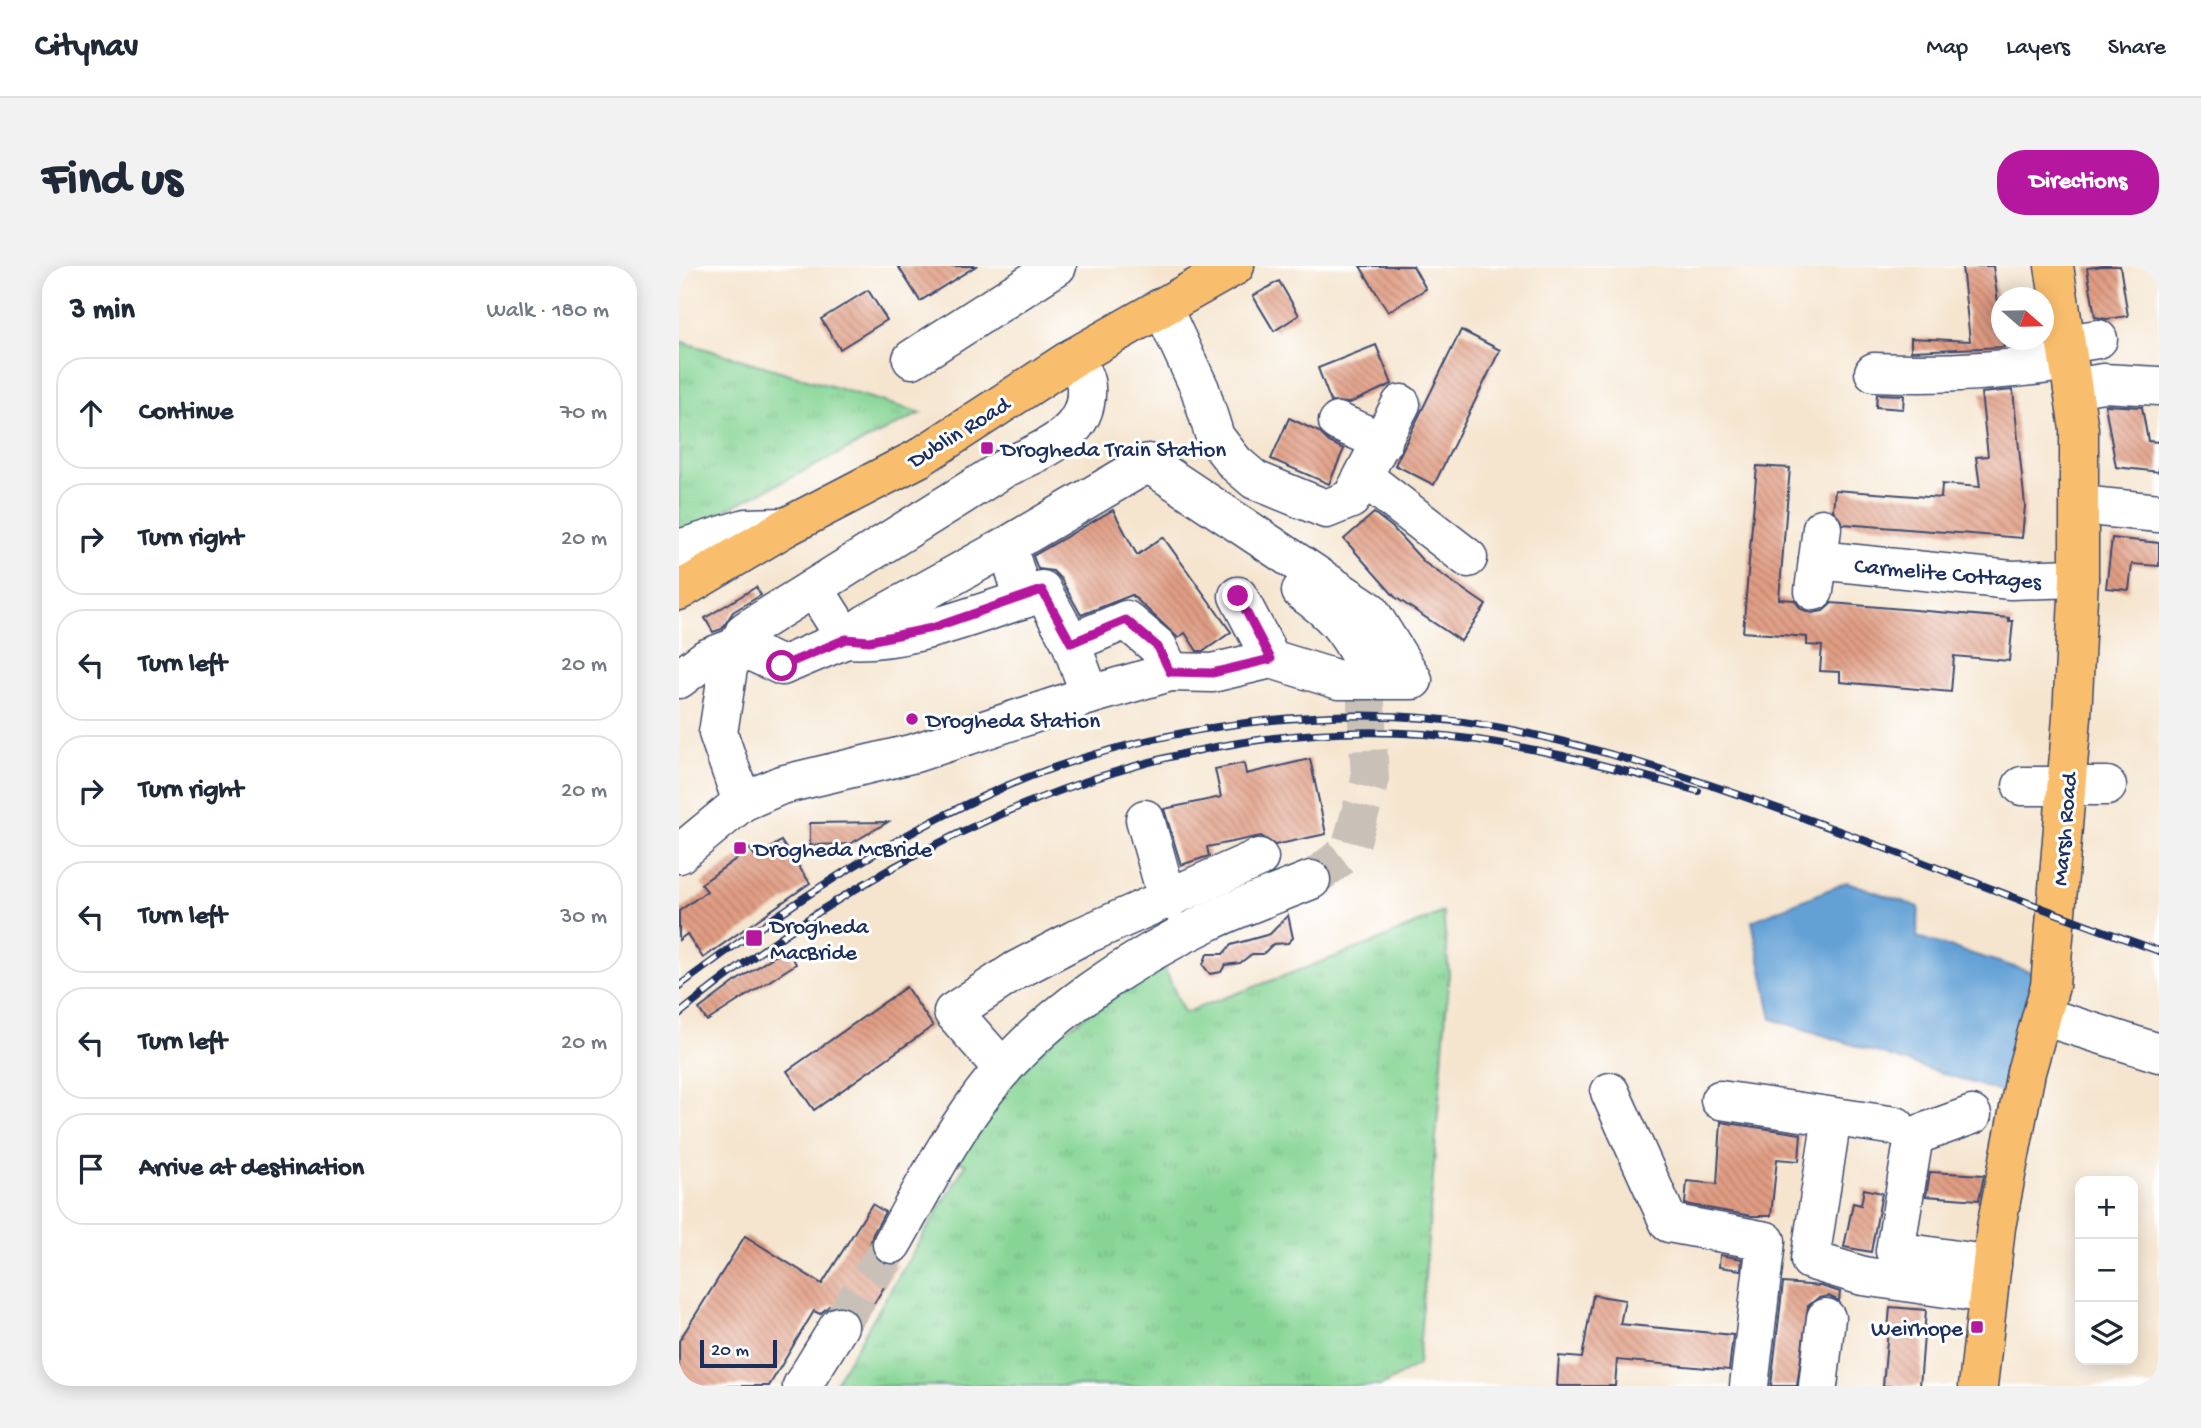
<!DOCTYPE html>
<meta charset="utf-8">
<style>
:root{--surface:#fff;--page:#f2f2f3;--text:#1f2937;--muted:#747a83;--line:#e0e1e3;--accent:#b5179e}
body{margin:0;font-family:"Gochi Hand",sans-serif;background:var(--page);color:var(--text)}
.controls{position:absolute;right:21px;bottom:21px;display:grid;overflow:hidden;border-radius:14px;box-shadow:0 4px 18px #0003}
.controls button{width:63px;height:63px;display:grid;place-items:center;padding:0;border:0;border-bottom:2px solid var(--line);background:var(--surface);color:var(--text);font:35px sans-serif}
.compass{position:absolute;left:1312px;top:21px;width:63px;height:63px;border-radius:50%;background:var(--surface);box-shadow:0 4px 18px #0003;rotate:110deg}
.scale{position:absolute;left:21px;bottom:18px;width:77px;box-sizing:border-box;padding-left:7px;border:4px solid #1b2f5e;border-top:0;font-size:19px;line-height:24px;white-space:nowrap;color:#1b2f5e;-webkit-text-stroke:5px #fff;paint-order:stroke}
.stop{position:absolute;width:21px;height:21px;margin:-16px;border:5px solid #b5179e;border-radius:50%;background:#fff}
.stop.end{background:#b5179e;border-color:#fff;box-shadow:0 2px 7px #0008}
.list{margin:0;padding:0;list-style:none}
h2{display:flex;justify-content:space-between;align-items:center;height:91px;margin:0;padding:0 28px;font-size:30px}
h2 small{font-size:23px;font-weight:400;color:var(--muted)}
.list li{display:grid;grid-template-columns:46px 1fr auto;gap:21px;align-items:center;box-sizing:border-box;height:112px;margin:0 14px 14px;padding:0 14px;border:2px solid var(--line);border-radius:28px}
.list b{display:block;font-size:26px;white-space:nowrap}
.list em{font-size:23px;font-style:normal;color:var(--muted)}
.icon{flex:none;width:38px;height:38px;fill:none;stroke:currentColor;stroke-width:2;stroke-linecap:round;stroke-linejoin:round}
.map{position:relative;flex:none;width:1480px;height:1120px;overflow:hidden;border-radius:28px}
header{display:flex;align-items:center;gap:42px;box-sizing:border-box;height:98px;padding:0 35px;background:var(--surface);border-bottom:2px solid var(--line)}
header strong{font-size:33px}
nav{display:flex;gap:38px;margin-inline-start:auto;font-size:24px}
.intro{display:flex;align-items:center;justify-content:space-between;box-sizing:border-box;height:168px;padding:0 42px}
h1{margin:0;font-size:49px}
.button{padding:18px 32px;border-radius:28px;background:var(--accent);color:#fff;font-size:24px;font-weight:700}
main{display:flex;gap:42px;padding:0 42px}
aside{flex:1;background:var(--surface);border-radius:28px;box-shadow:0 4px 18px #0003}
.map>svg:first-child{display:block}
</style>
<header>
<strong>Citynav</strong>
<nav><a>Map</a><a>Layers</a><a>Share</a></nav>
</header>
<div class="intro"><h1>Find us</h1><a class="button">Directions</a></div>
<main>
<aside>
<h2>3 min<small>Walk · 180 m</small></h2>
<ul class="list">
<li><svg class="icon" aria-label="ahead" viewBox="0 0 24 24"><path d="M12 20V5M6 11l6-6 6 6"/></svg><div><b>Continue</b></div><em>70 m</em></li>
<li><svg class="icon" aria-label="right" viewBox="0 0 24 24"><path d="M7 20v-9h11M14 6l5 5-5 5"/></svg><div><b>Turn right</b></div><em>20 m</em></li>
<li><svg class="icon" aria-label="left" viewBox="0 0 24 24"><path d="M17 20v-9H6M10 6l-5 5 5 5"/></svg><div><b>Turn left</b></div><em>20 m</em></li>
<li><svg class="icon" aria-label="right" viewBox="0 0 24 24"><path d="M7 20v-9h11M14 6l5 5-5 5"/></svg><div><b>Turn right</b></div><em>20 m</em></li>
<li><svg class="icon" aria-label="left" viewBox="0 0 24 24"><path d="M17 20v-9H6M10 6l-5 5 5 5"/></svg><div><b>Turn left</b></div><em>30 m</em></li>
<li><svg class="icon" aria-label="left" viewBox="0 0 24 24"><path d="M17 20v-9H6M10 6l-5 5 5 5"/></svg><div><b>Turn left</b></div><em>20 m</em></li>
<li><svg class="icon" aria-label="arrive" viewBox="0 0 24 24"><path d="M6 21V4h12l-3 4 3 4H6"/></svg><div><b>Arrive at destination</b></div></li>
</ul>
</aside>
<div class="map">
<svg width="1480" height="1120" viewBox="0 0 1480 1120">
<defs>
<pattern id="grass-tufts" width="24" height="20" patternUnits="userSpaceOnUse" patternTransform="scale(1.75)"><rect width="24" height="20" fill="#87d595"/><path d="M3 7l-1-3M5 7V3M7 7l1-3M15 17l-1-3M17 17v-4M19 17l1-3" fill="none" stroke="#74b783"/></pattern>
<pattern id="building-back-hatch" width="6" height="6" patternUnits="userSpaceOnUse" patternTransform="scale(1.75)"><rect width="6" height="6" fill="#e19d83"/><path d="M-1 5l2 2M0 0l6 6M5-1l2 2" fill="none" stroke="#b6806e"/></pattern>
</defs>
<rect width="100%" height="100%" fill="#fff"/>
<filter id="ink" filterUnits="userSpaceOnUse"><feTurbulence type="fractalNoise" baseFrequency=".0143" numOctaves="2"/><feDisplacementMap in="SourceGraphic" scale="14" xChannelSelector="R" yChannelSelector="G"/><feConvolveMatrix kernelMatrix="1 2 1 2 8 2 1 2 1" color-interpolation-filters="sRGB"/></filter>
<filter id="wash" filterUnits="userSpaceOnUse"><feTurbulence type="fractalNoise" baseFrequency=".00686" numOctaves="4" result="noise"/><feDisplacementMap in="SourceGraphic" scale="28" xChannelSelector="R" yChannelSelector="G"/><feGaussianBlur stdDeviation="1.57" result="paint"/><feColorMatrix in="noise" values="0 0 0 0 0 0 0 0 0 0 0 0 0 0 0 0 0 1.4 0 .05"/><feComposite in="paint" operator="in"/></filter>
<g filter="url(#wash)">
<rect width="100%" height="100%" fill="#f5e5cf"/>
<!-- grass -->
<g fill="url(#grass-tufts)" stroke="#51827a" stroke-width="2">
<polygon points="0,75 242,147 0,267"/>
<polygon points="764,646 770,708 739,1099 702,1120 154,1120 287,898 277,894 320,829 375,772 483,696 505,747 696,676"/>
</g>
<!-- water -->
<polygon fill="#63a1d5" stroke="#3f689a" stroke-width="2" points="1168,616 1240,641 1238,671 1355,707 1325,827 1093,753 1073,655"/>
<g id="blocks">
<!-- building -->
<g fill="url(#building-back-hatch)">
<polygon points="219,0 297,0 241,35"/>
<polygon points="681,0 734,0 747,23 709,46"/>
<polygon points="1283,0 1314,0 1325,81 1232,85 1232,72 1291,75"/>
<polygon points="1424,0 1441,0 1449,50 1428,53 1416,51 1408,2"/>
<polygon points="600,15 620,49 595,65 574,30"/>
<polygon points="189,24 208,54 161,83 142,53"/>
<polygon points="782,64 821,84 755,219 716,199"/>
<polygon points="697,79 713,118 671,137 652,136 639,102"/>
<polygon points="1334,124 1346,240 1343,272 1164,258 1154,244 1156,224 1262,232 1263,218 1301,221 1297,191 1309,190 1302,127"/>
<polygon points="1198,128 1225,129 1224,143 1197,141"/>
<polygon points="1426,139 1463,141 1469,175 1480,176 1480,206 1437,201"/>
<polygon points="610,152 640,166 650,176 665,183 650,218 592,193"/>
<polygon points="1078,200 1111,202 1100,333 1115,334 1122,343 1133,347 1144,345 1153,337 1330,352 1330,355 1334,355 1330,395 1275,390 1272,426 1161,416 1161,406 1141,405 1143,380 1128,379 1128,371 1064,366"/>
<polygon points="434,244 458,289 484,271 552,366 525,385 518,385 506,367 499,372 453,329 402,349 382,313 374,305 359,303 354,290"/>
<polygon points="695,247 713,261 746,297 807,339 782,375 716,331 665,273"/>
<polygon points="1433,272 1480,277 1480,300 1453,298 1450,324 1427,322"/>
<polygon points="77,321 82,329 54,346 43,363 34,366 26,352"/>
<polygon points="631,493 647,568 596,579 582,570 528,581 530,590 502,599 485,543 542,531 536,503 565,497 567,508"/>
<polygon points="209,556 171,578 131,579 131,557"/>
<polygon points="102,575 131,617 24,692 8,668 0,674 0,645 28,625 22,618 71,583 77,592"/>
<polygon points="609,649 614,672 609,677 594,678 584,688 573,688 561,697 546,699 542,706 531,708 524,699 528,688 544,688 552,679 591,668"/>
<polygon points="108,682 117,698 28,755 20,743 60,713"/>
<polygon points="227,721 254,760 135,844 108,805"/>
<polygon points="1042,856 1122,868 1120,895 1098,893 1092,950 1073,950 1006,938 1008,915 1038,918"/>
<polygon points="1251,906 1305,909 1300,934 1247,930"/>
<polygon points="1185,923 1203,927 1192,986 1165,981 1174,937 1182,939"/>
<polygon points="193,938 206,946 194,968 191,979 194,989 203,997 219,998 182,1059 179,1049 171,1041 161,1038 150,1040 141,1048 135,1045 90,1120 0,1120 0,1075 66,970 143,1018"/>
<polygon points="1041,989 1063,993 1062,1004 1040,1001"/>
<polygon points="1104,1017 1142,1020 1161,1026 1160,1035 1150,1030 1139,1032 1129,1040 1118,1120 1092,1120"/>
<polygon points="914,1029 946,1034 941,1058 1054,1069 1050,1104 938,1094 936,1120 878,1120 880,1090 903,1092"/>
<polygon points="1211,1041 1247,1044 1241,1120 1204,1120"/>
</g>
</g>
</g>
<g filter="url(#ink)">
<use href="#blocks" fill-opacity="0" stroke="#3c4a6f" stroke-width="2"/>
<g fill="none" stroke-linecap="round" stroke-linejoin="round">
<!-- minor-tunnel -->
<g stroke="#c9c1b8" stroke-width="38" stroke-dasharray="38 19" stroke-linecap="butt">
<polyline points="632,614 670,585 691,514 685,398"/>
<polyline points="160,1060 213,978"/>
</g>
<!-- minor casing -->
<g stroke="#3c4a6f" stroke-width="41">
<g id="minor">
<polyline points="483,41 521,123 536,171 556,197 576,214 647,243 672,233 722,138"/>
<polyline points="1387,78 1419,73"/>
<polyline points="233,93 378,0"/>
<path d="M 1195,106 C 1261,109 1323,106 1389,95"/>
<polyline points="1394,122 1424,117 1480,120"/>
<polyline points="659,156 704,176"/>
<polyline points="686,212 789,292"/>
<polyline points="1401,239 1480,247"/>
<polyline points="328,280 469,197 691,345 734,414 660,414 592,393"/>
<path d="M 328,280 L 345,333 C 288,351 227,377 167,373 L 187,358 Z"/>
<polyline points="0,283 67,262 107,261"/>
<polyline points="1139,294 1332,314 1400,312"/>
<path d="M 622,325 C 654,347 668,363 685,398"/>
<polyline points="1135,325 1143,262"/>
<polyline points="345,333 363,324 392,377 411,429 491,406 479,381 447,354 392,377"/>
<polyline points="491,406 533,407 592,393 559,330"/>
<polyline points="0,413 28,392 60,380 103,400 167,373 135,322"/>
<polyline points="1343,520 1428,520"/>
<path d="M 63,536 L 39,467 L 49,402 L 66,365 L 326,202 C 361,185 410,169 407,122 C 407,112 399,100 395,91"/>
<polyline points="466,553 489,635"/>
<polyline points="0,588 63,536 102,519 236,487 411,429"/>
<polyline points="1363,750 1480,787"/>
<polyline points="324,803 274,746 336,705 401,671 580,592"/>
<polyline points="931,826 990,957 1087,975 1070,1120"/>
<polyline points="1041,834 1217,860"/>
<polyline points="1293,849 1235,870 1216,985 1313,999"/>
<polyline points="1153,851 1131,994 1184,1010 1309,1028"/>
<path d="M 213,978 C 244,923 273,865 313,816 C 365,750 453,692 529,656 C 562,640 598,628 632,614"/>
<polyline points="123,1120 160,1060"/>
<polyline points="1139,1120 1147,1052"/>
</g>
</g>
<!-- major casing -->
<g stroke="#3c4a6f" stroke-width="41">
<g id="major">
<polyline points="0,325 107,261 240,192 395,91 556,0"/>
<polyline points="1299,1120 1317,961 1347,806 1371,720 1393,451 1400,312 1400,163 1375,0"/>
</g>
</g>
<!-- minor -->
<use href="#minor" stroke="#fff" stroke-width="38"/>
<!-- major -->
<use href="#major" stroke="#f9be6d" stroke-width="38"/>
<!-- rail casing -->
<g stroke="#1b2f5e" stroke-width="8">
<g id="rail">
<path d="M 0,720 C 102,644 208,572 325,521 C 473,458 659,433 817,461 C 893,475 967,498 1040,522 C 1188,572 1332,633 1480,685"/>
<path d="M 0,748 C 206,579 472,449 745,468 C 838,475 930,500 1019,525"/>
</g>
</g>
<!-- rail -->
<use href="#rail" stroke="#fff" stroke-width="5" stroke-dasharray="16" stroke-linecap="butt"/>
</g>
</g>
<g fill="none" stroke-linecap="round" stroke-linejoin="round" filter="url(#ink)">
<!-- route -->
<polyline stroke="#b5179e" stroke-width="9" points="103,400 167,373 190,375 253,362 363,324 392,377 447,354 479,381 491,406 533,407 592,393 559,330"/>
</g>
<!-- markers -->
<g fill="#b5179e" stroke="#fff" stroke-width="2.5">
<rect x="301" y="175" width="14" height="14" rx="3.5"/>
<circle cx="233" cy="453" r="7"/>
<rect x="54" y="575" width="14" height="14" rx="3.5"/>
<rect x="66" y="663" width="18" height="18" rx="3.5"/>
<rect x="1291" y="1054" width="14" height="14" rx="3.5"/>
</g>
<g text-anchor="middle" stroke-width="6" stroke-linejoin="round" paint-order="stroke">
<!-- street labels -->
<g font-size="23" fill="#1b2f5e" stroke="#fff">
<text transform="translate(279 165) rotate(-32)" y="8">Dublin Road</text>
<text transform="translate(1269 306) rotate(5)" y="8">Carmelite Cottages</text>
<text transform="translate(1384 563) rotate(-85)" y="8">Marsh Road</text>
</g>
<!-- poi labels -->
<g font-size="23" fill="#1b2f5e" stroke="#fff" text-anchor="start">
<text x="322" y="190">Drogheda Train Station</text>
<text x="247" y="461">Drogheda Station</text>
<text x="75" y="590">Drogheda McBride</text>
<text x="91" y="667">Drogheda<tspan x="91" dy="26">MacBride</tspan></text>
<text x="1284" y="1069" text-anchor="end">Weirhope</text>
</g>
</g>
</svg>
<div class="controls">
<button>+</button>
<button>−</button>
<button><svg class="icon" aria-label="layers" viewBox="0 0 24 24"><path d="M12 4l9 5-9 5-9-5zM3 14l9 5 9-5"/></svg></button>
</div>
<svg class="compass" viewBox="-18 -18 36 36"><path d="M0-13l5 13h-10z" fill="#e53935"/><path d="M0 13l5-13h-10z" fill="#747a83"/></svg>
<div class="scale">20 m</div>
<div class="stop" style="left:103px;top:400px"></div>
<div class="stop end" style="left:559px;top:330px"></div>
</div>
</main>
